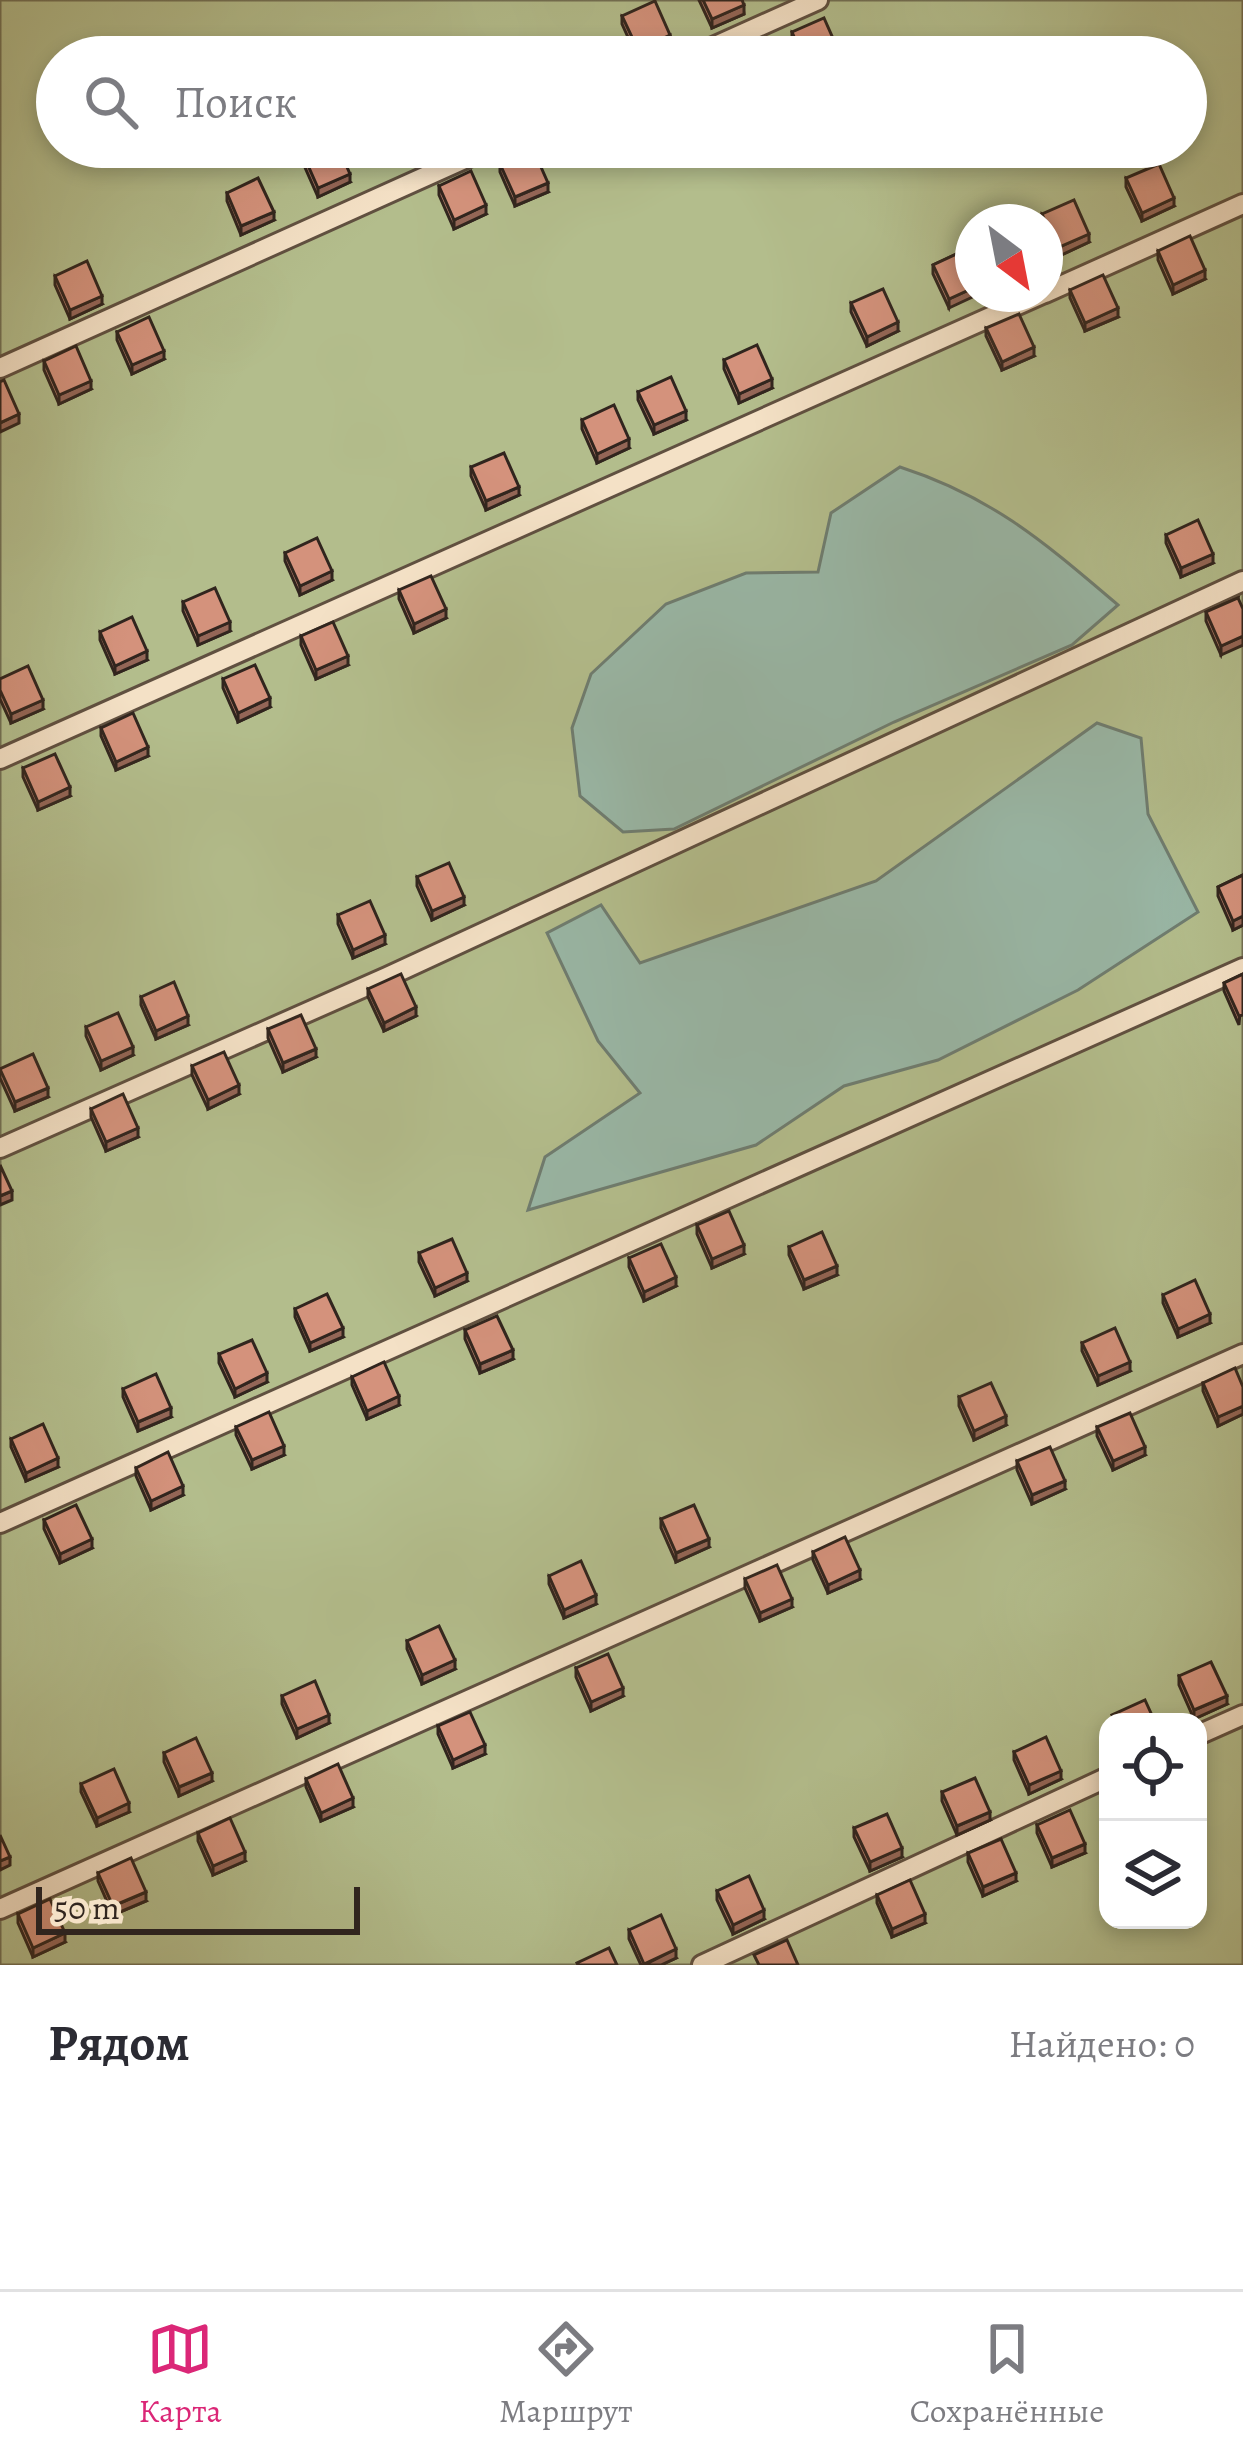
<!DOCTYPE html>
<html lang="ru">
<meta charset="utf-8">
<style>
:root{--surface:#fff;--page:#f2f2f3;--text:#2b2b33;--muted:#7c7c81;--line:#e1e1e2;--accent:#db2777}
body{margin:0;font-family:Alegreya,serif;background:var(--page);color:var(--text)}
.controls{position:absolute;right:36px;bottom:36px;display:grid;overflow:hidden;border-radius:24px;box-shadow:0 6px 18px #0003}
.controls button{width:108px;height:108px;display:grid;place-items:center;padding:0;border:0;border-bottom:3px solid var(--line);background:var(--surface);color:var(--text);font:60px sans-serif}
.compass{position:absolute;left:955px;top:204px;width:108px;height:108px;border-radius:50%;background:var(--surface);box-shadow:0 6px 18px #0003;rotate:148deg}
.scale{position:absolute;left:36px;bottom:30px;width:324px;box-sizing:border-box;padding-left:12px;border:6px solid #31251e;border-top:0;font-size:33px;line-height:42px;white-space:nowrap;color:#31251e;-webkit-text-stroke:9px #f4e1c6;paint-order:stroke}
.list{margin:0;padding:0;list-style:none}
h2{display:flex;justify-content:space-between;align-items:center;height:156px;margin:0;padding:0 48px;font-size:51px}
h2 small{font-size:39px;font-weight:400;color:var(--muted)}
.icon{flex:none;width:66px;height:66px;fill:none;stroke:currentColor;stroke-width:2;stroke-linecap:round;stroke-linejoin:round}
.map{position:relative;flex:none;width:1243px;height:1965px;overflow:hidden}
.search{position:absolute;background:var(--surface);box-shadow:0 6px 18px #0003;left:36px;right:36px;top:36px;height:132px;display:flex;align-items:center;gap:30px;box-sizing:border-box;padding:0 42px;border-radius:66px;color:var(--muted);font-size:45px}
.sheet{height:324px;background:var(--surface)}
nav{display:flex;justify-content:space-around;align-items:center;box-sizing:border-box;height:168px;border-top:3px solid var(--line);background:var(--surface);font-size:33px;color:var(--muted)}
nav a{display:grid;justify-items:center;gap:6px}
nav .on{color:var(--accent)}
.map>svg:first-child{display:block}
</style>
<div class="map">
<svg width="1243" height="1965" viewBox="0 0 1243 1965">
<rect width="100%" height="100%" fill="#eed1a7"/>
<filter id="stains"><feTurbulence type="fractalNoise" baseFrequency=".00167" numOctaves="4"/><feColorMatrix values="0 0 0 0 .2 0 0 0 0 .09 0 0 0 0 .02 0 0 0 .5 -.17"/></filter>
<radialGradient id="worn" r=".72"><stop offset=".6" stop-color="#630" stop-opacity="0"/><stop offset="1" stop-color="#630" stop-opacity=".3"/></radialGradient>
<!-- green -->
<path fill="#b3bd8c" stroke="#727155" stroke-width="3" fill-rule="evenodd" d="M 0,0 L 1243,0 L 1243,1965 L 0,1965 ZM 57,57 L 1186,57 L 1186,147 L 57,147 ZM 973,222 L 1045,222 L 1045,294 L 973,294 ZM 1108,1722 L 1198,1722 L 1198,1920 L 1108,1920 Z"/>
<!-- water -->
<g fill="#99b7a6" stroke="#6f7d70" stroke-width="3">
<path d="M 900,467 C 993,497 1045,543 1118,605 L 1072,645 L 894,722 L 674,829 L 623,832 L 580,796 L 572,728 L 591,674 L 666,604 L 746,573 L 818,572 L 831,513 Z"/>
<polygon points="1097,723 1141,738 1148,814 1198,912 1078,990 938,1060 844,1086 756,1145 528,1210 545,1157 640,1093 598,1041 547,933 601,905 640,963 876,881"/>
</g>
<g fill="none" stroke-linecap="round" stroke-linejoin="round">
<!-- service casing -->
<g stroke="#605040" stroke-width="24">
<g id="service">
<polyline points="691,57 818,0"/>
<polyline points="1045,293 1243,204"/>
<polyline points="0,368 491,147"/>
<polyline points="0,759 1042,294"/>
<polyline points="0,1148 387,977 1243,581"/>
<polyline points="0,1523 1243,968"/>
<polyline points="1198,1735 1243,1715"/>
<polyline points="0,1909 1243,1354"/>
<polyline points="702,1965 1108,1777"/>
</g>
</g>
<!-- service -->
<use href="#service" stroke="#f4e1c6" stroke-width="18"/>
</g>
<!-- wall -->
<g fill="#b67e6b" stroke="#31251e" stroke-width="3">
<polygon points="699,0 742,0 744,14 712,28"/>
<polygon points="622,16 670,43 637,57 622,24"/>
<polygon points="792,32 839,57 799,57 792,41"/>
<polygon points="303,154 350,182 318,197 303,163"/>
<polygon points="500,164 548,192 515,206 500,172"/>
<polygon points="1126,178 1174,206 1142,221 1126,187"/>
<polygon points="439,186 486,214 454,229 439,195"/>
<polygon points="227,193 274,220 241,235 227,201"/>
<polygon points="1042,214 1089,242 1057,257 1045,230 1045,222 1042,222"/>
<polygon points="965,250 949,308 933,274 933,265"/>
<polygon points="1158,251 1205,279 1173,294 1158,260"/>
<polygon points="55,276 102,304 70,319 55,285"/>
<polygon points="1070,290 1118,317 1085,331 1070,298"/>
<polygon points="851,303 898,331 867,346 851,312"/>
<polygon points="986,328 1034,356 1002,370 986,336"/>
<polygon points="117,332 164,359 132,374 117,340"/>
<polygon points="724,360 772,388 739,403 724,369"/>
<polygon points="44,361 91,389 59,404 44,370"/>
<polygon points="638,392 686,420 654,434 638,400"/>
<polygon points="582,420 629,448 597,463 582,429"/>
<polygon points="471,467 519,495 486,510 471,476"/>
<polygon points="1166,535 1213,563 1181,577 1166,543"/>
<polygon points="285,553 332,580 300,595 285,561"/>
<polygon points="399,590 446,618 414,633 399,599"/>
<polygon points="1238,598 1221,655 1206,621 1206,612"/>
<polygon points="183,602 230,631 198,645 183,611"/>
<polygon points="100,632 147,660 115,674 100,640"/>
<polygon points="301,636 348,665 316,679 301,645"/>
<polygon points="0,679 43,709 11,723 0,699"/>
<polygon points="223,679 270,707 238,722 223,688"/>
<polygon points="101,728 148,756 116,770 101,736"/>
<polygon points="23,768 70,796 38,810 23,777"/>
<polygon points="1243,875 1243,925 1233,930 1218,896 1218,887"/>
<polygon points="417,877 464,905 432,920 417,886"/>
<polygon points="338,915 385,944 353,958 338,924"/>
<polygon points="1243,974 1239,1025 1224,991 1224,983"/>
<polygon points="368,989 416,1016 384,1031 368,997"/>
<polygon points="141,997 188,1025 156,1039 141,1005"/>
<polygon points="86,1027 133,1055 101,1070 86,1036"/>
<polygon points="268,1029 316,1057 283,1072 268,1038"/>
<polygon points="192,1066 239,1094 208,1109 192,1075"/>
<polygon points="0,1069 48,1097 15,1111 0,1078"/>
<polygon points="91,1109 138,1137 106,1151 91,1117"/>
<polygon points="697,1225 744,1254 712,1268 697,1234"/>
<polygon points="789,1247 837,1275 804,1289 789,1255"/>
<polygon points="419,1253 467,1281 435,1296 419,1262"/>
<polygon points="629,1258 676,1286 644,1301 629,1267"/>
<polygon points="1163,1295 1210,1323 1178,1337 1163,1303"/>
<polygon points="295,1309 343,1337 310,1351 295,1317"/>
<polygon points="465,1330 513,1359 480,1373 465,1339"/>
<polygon points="1082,1343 1130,1371 1098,1385 1082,1351"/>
<polygon points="219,1354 267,1382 235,1397 219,1363"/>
<polygon points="352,1377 399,1405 367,1419 352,1385"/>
<polygon points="1203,1383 1243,1387 1243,1414 1218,1426 1203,1391"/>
<polygon points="123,1389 171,1417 138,1431 123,1397"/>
<polygon points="959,1397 1006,1425 974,1440 959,1406"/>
<polygon points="236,1427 284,1455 252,1469 236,1435"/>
<polygon points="1097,1427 1145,1455 1113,1470 1097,1436"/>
<polygon points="11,1439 58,1467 26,1481 11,1447"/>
<polygon points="1017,1461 1065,1489 1032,1504 1017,1470"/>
<polygon points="136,1468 183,1495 151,1510 136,1476"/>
<polygon points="661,1519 709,1547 676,1562 661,1528"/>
<polygon points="44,1520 92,1548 60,1563 44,1529"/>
<polygon points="813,1552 860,1579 828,1593 813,1560"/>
<polygon points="549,1576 596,1604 564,1618 549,1584"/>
<polygon points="745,1579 792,1607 760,1621 745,1588"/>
<polygon points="407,1641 455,1669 422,1684 407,1649"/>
<polygon points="576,1668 623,1696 591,1711 576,1677"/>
<polygon points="1179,1676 1227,1704 1194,1719 1179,1685"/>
<polygon points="282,1696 329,1723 297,1738 282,1704"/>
<polygon points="438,1726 485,1754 453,1768 438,1734"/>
<polygon points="1014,1752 1061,1779 1029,1794 1014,1760"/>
<polygon points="164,1753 212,1781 179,1796 164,1762"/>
<polygon points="306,1779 353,1807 321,1821 306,1787"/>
<polygon points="81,1784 129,1812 97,1826 81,1792"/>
<polygon points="942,1792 990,1820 957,1835 942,1801"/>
<polygon points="1037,1825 1085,1853 1052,1867 1037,1833"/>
<polygon points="854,1828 902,1857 870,1871 854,1837"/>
<polygon points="198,1833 245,1861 213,1875 198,1841"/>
<polygon points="968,1853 1016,1881 983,1896 968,1862"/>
<polygon points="98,1873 146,1901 113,1915 98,1881"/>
<polygon points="717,1891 764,1919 733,1934 717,1900"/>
<polygon points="877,1895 925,1923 892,1937 877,1903"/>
<polygon points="18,1914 65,1942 33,1957 18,1923"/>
<polygon points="629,1930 676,1958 661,1965 641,1965 629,1939"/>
</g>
<!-- shaded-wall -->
<g fill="#946657" stroke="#31251e" stroke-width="3">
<polygon points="744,5 744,14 712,28 712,19"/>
<polygon points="670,35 670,43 638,57 638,50"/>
<polygon points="350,174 350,182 318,197 318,188"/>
<polygon points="548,183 548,192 515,206 515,197"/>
<polygon points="1174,198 1174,206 1142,221 1142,213"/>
<polygon points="486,205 486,214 454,229 454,220"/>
<polygon points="274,212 274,220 241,235 241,226"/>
<polygon points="1089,234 1089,242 1057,257 1057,248"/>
<polygon points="1205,270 1205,279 1173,294 1173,285"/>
<polygon points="973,288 973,294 979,294 949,308 949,299"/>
<polygon points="102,296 102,304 70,319 70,310"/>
<polygon points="1118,308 1118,317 1085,331 1085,323"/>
<polygon points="898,322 898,331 867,346 867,337"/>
<polygon points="1034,347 1034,356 1002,370 1002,362"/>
<polygon points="164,351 164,359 132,374 132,365"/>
<polygon points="772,379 772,388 739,403 739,394"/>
<polygon points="91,381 91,389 59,404 59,395"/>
<polygon points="686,411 686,420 654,434 654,425"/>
<polygon points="19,414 19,423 0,432 0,423"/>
<polygon points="629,439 629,448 597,463 597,454"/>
<polygon points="519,487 519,495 486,510 486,501"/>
<polygon points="1213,554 1213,563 1181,577 1181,568"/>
<polygon points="332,571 332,580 300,595 300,586"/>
<polygon points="446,609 446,618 414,633 414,624"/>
<polygon points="230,622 230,631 198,645 198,636"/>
<polygon points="1243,636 1243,645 1221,655 1221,646"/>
<polygon points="147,651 147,660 115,674 115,666"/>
<polygon points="348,656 348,665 316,679 316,670"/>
<polygon points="270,698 270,707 238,722 238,713"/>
<polygon points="43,700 43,709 11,723 11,714"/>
<polygon points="148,747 148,756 116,770 116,762"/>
<polygon points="70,787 70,796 38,810 38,802"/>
<polygon points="464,897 464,905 432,920 432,911"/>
<polygon points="1243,916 1243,925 1233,930 1233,921"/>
<polygon points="385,935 385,944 353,958 353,950"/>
<polygon points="416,1007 416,1016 384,1031 384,1023"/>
<polygon points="188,1016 188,1025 156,1039 156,1031"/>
<polygon points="133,1047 133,1055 101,1070 101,1061"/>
<polygon points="316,1049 316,1057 283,1072 283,1063"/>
<polygon points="239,1085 239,1094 208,1109 208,1100"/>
<polygon points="48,1088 48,1097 15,1111 15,1102"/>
<polygon points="138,1128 138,1137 106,1151 106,1142"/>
<polygon points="12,1191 12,1200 0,1205 0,1196"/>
<polygon points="744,1245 744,1254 712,1268 712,1259"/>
<polygon points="837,1266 837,1275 804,1289 804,1280"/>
<polygon points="467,1273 467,1281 435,1296 435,1288"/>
<polygon points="676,1277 676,1286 644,1301 644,1292"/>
<polygon points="1210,1314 1210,1323 1178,1337 1178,1329"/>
<polygon points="343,1328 343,1337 310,1351 310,1343"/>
<polygon points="513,1350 513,1359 480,1373 480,1364"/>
<polygon points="1130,1362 1130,1371 1098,1385 1098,1376"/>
<polygon points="267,1373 267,1382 235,1397 235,1389"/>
<polygon points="399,1396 399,1405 367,1419 367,1411"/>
<polygon points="1243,1406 1243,1414 1218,1426 1218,1417"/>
<polygon points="171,1408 171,1417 138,1431 138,1422"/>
<polygon points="1006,1416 1006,1425 974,1440 974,1431"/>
<polygon points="284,1446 284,1455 252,1469 252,1460"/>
<polygon points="1145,1447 1145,1455 1113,1470 1113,1461"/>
<polygon points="58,1458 58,1467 26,1481 26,1473"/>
<polygon points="1065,1481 1065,1489 1032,1504 1032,1495"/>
<polygon points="183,1486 183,1495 151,1510 151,1501"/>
<polygon points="92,1539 92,1548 60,1563 60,1554"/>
<polygon points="709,1539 709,1547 676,1562 676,1553"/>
<polygon points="860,1570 860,1579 828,1593 828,1585"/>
<polygon points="596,1595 596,1604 564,1618 564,1610"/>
<polygon points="792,1599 792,1607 760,1621 760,1613"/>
<polygon points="455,1660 455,1669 422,1684 422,1675"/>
<polygon points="623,1688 623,1696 591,1711 591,1702"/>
<polygon points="1227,1696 1227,1704 1194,1719 1194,1710"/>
<polygon points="329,1715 329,1723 297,1738 297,1729"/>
<polygon points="485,1745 485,1754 453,1768 453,1760"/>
<polygon points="1061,1771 1061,1779 1029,1794 1029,1785"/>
<polygon points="212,1773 212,1781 179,1796 179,1787"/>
<polygon points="353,1798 353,1807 321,1821 321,1813"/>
<polygon points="129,1803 129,1812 97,1826 97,1818"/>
<polygon points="990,1812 990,1820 957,1835 957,1826"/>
<polygon points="1085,1844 1085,1853 1052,1867 1052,1858"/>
<polygon points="902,1848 902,1857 870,1871 870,1862"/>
<polygon points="245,1852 245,1861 213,1875 213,1866"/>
<polygon points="10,1857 10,1865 0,1870 0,1861"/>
<polygon points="1016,1873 1016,1881 983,1896 983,1887"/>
<polygon points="146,1892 146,1901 113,1915 113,1906"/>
<polygon points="764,1910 764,1919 733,1934 733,1925"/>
<polygon points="925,1914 925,1923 892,1937 892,1929"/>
<polygon points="65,1933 65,1942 33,1957 33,1948"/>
<polygon points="676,1949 676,1958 661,1965 644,1965"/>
</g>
<!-- building -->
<g fill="#d4927c" stroke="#31251e" stroke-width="3">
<polygon points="703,0 742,0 744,5 712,19"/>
<polygon points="655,1 670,35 638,50 622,16"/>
<polygon points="824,18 839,52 827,57 803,57 792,32"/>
<polygon points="567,38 576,57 537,57 535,53"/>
<polygon points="756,46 761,57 732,57"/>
<polygon points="320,147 338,147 350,174 318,188 303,154"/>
<polygon points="533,149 548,183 515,197 500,164"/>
<polygon points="1159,164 1174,198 1142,213 1126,178"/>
<polygon points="471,171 486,205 454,220 439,186"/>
<polygon points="258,178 274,212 241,226 227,193"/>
<polygon points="1074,200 1089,234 1057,248 1042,214"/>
<polygon points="1190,236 1205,270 1173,285 1158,251"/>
<polygon points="965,250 973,267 973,288 949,299 933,265"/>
<polygon points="87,261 102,296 70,310 55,276"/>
<polygon points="1103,275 1118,308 1085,323 1070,290"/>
<polygon points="883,289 898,322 867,337 851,303"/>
<polygon points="1019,314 1034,347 1002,362 986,328"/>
<polygon points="149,317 164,351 132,365 117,332"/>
<polygon points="757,345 772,379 739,394 724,360"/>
<polygon points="76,346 91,381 59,395 44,361"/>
<polygon points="671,377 686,411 654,425 638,392"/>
<polygon points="4,380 19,414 0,423 0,382"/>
<polygon points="614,405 629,439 597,454 582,420"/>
<polygon points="504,453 519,487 486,501 471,467"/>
<polygon points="1198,520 1213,554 1181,568 1166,535"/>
<polygon points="317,538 332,571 300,586 285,553"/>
<polygon points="431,576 446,609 414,624 399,590"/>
<polygon points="215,588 230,622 198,636 183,602"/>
<polygon points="1238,598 1243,609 1243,636 1221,646 1206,612"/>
<polygon points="132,617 147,651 115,666 100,632"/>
<polygon points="333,622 348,656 316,670 301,636"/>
<polygon points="255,665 270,698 238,713 223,679"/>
<polygon points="28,666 43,700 11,714 0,690 0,679"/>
<polygon points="133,713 148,747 116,762 101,728"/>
<polygon points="55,754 70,787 38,802 23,768"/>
<polygon points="449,863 464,897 432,911 417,877"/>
<polygon points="1243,875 1243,916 1233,921 1218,887"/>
<polygon points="370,901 385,935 353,950 338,915"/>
<polygon points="401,974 416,1007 384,1023 368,989"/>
<polygon points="1243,974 1243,1015 1239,1016 1224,983"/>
<polygon points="174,982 188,1016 156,1031 141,997"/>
<polygon points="118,1013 133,1047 101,1061 86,1027"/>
<polygon points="301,1015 316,1049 283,1063 268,1029"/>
<polygon points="224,1052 239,1085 208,1100 192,1066"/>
<polygon points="33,1054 48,1088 15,1102 0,1069"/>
<polygon points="123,1094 138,1128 106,1142 91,1109"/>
<polygon points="0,1165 12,1191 0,1196"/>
<polygon points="729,1211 744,1245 712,1259 697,1225"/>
<polygon points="822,1232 837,1266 804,1280 789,1247"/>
<polygon points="452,1239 467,1273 435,1288 419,1253"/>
<polygon points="661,1244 676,1277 644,1292 629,1258"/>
<polygon points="1195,1280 1210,1314 1178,1329 1163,1295"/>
<polygon points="327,1294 343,1328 310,1343 295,1309"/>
<polygon points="497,1316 513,1350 480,1364 465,1330"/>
<polygon points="1115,1328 1130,1362 1098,1376 1082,1343"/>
<polygon points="252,1340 267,1373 235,1389 219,1354"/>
<polygon points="384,1362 399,1396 367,1411 352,1377"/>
<polygon points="1235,1368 1243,1387 1243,1406 1218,1417 1203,1383"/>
<polygon points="156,1374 171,1408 138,1422 123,1389"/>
<polygon points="991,1383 1006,1416 974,1431 959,1397"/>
<polygon points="269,1412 284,1446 252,1460 236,1427"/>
<polygon points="1130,1413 1145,1447 1113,1461 1097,1427"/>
<polygon points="43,1424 58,1458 26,1473 11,1439"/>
<polygon points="1050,1447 1065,1481 1032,1495 1017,1461"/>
<polygon points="168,1452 183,1486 151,1501 136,1468"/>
<polygon points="76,1505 92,1539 60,1554 44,1520"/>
<polygon points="694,1505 709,1539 676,1553 661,1519"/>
<polygon points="845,1537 860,1570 828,1585 813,1552"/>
<polygon points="581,1561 596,1595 564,1610 549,1576"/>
<polygon points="777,1565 792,1599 760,1613 745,1579"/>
<polygon points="439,1626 455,1660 422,1675 407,1641"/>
<polygon points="608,1654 623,1688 591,1702 576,1668"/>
<polygon points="1211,1662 1227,1696 1194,1710 1179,1676"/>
<polygon points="315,1681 329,1715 297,1729 282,1696"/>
<polygon points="1145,1700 1155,1722 1116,1722 1112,1715"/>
<polygon points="470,1712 485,1745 453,1760 438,1726"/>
<polygon points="1046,1737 1061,1771 1029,1785 1014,1752"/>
<polygon points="196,1738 212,1773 179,1787 164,1753"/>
<polygon points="338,1764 353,1798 321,1813 306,1779"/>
<polygon points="114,1769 129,1803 97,1818 81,1784"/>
<polygon points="975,1778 990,1812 957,1826 942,1792"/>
<polygon points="1070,1810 1085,1844 1052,1858 1037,1825"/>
<polygon points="887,1814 902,1848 870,1862 854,1828"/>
<polygon points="230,1818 245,1852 213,1866 198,1833"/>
<polygon points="0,1835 10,1857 0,1861"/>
<polygon points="1001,1839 1016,1873 983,1887 968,1853"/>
<polygon points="131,1858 146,1892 113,1906 98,1873"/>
<polygon points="749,1876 764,1910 733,1925 717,1891"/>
<polygon points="910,1880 925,1914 892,1929 877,1895"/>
<polygon points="50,1899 65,1933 33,1948 18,1914"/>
<polygon points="661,1915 676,1949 644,1964 629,1930"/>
<polygon points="787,1940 798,1965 759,1965 754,1955"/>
<polygon points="609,1948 617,1965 578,1965 577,1963"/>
</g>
<rect width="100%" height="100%" filter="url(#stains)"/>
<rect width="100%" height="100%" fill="url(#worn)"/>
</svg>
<div class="controls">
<button><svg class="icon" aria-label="locate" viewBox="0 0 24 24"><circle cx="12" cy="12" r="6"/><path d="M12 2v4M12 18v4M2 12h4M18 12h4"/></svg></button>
<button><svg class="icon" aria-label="layers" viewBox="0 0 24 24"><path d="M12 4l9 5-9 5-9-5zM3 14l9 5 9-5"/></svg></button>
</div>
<svg class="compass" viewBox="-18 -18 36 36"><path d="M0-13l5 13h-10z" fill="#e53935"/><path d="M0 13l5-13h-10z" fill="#7c7c81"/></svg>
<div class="scale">50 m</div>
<div class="search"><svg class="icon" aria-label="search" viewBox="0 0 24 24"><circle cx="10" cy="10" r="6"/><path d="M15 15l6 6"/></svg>Поиск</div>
</div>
<section class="sheet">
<h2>Рядом<small>Найдено: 0</small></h2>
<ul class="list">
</ul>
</section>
<nav>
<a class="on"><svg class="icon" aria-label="map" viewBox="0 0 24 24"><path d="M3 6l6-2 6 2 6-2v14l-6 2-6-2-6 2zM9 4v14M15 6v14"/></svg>Карта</a>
<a><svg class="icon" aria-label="directions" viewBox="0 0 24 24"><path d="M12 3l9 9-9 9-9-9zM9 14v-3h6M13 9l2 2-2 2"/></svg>Маршрут</a>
<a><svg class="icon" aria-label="saved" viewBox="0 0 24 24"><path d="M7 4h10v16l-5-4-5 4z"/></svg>Сохранённые</a>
</nav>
